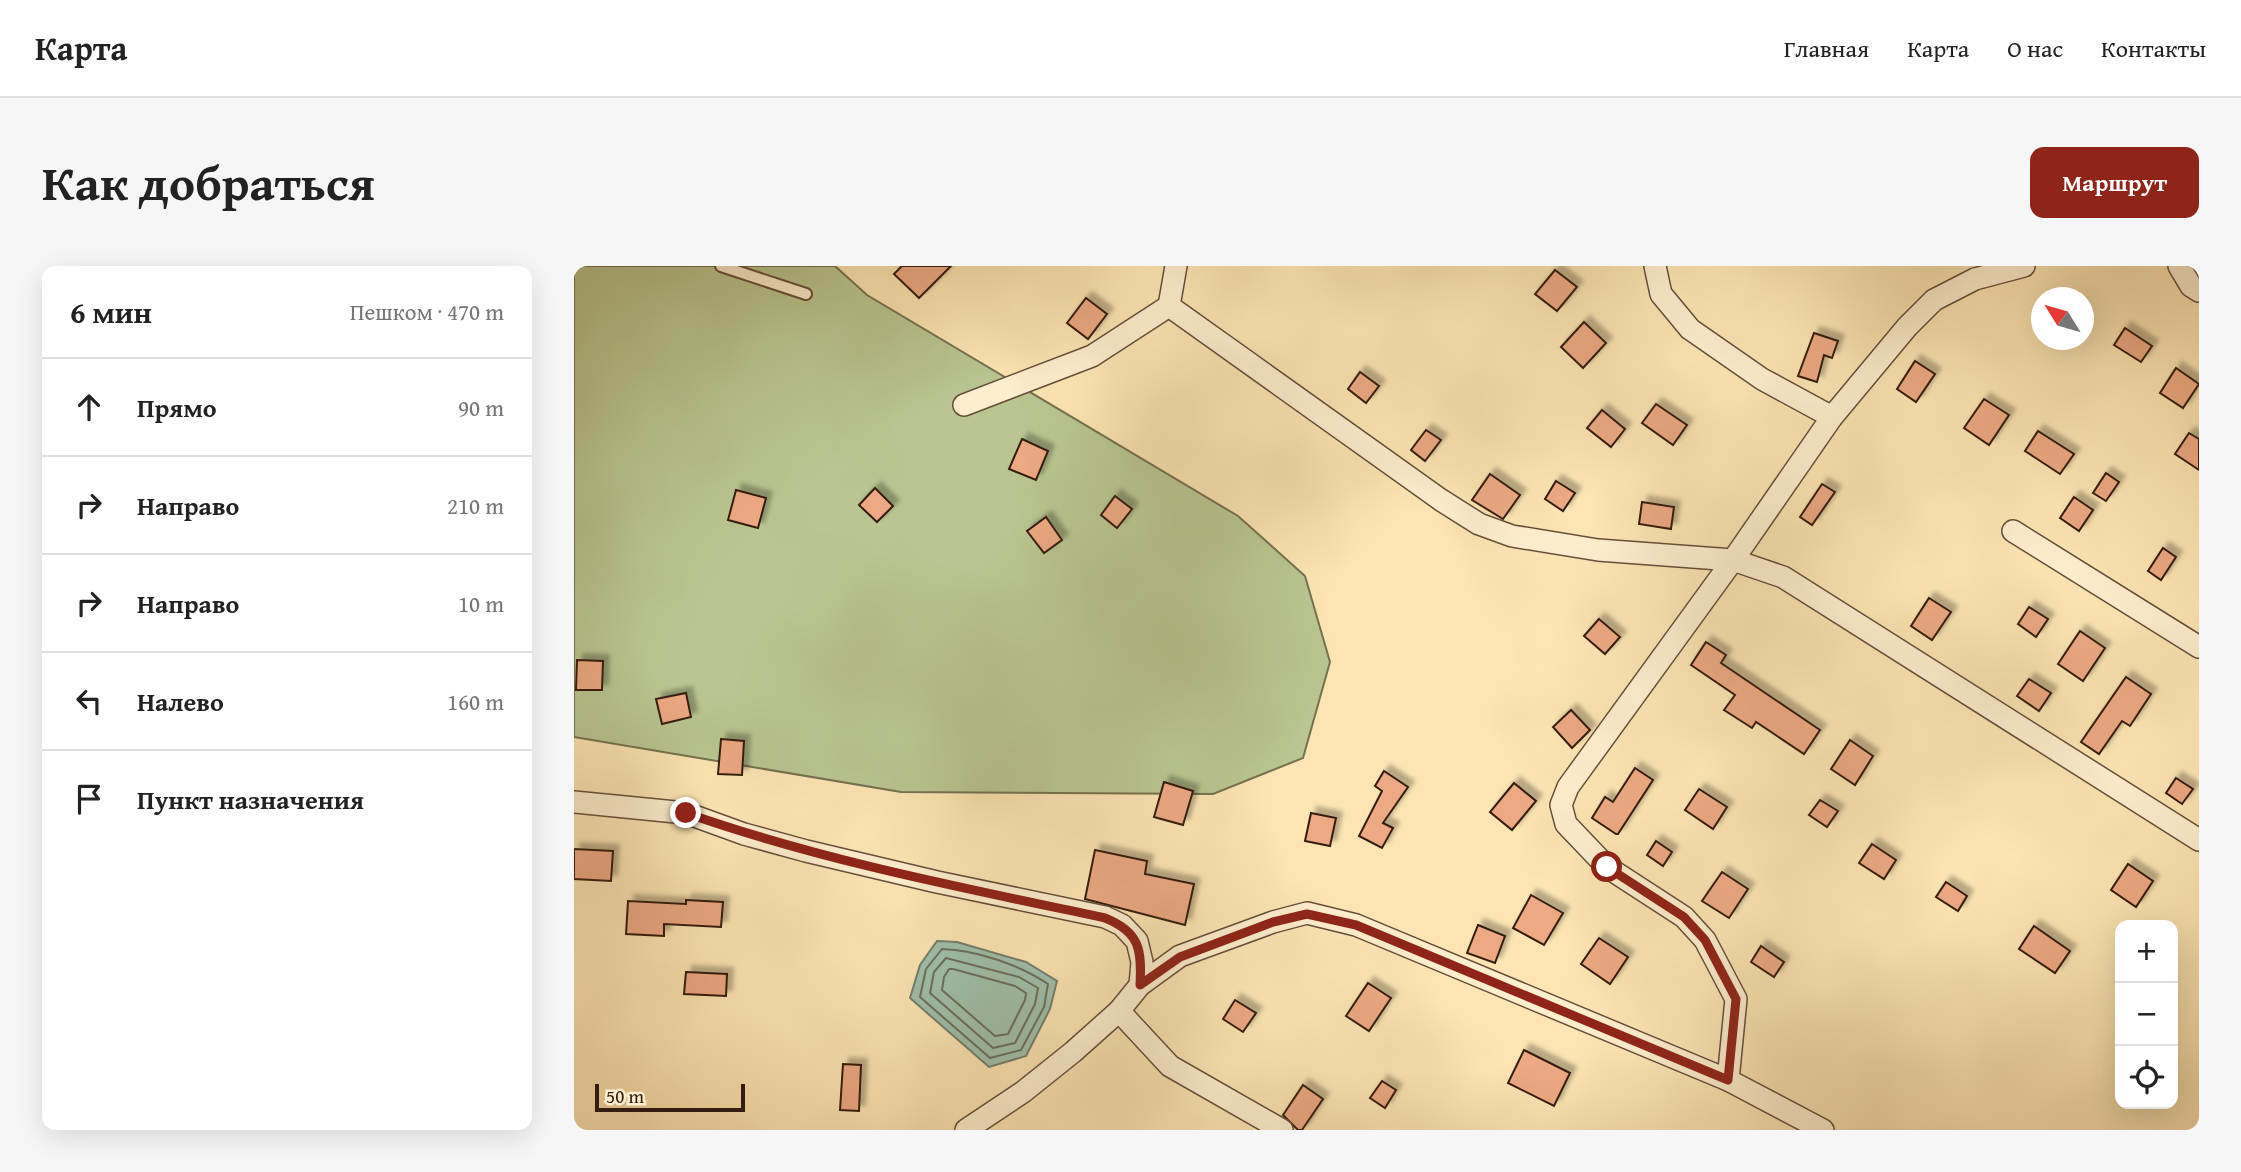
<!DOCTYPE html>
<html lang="ru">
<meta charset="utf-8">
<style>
:root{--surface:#fff;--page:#f6f6f6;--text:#222;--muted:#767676;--line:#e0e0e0;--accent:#8f2418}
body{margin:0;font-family:"Gentium Book Plus",serif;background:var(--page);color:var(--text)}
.controls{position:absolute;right:21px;bottom:21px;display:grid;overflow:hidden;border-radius:14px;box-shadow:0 7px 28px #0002}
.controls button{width:63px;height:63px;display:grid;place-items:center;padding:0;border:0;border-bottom:2px solid var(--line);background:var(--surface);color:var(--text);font:35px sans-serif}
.compass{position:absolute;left:1457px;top:21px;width:63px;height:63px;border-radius:50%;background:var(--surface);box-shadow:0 7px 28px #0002;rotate:307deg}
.scale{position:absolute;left:21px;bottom:18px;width:150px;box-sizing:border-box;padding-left:7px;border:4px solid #341c11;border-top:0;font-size:19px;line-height:24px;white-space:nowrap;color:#341c11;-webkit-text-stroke:5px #fdeece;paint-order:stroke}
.stop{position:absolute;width:21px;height:21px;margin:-16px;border:5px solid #8f2418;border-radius:50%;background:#fff}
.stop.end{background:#8f2418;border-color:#fff;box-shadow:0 2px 7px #0008}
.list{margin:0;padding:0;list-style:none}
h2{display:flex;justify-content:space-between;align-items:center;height:91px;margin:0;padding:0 28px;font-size:30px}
h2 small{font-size:23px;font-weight:400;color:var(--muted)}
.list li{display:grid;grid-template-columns:46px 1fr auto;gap:21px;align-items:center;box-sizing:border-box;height:98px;padding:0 28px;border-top:2px solid var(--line)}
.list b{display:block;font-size:26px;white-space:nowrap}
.list em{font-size:23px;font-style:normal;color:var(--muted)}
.icon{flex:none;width:38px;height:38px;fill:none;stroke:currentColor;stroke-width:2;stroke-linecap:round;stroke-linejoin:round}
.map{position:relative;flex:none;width:1625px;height:864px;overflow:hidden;border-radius:14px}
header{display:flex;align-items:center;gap:42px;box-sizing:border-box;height:98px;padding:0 35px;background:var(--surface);border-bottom:2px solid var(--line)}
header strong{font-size:33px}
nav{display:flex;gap:38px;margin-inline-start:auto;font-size:24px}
.intro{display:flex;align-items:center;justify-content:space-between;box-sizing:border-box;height:168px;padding:0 42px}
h1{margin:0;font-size:49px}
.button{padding:18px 32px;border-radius:14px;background:var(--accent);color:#fff;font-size:24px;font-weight:700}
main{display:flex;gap:42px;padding:0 42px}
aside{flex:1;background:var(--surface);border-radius:14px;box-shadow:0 7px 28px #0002}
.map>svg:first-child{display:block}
</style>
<header>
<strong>Карта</strong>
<nav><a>Главная</a><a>Карта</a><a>О нас</a><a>Контакты</a></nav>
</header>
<div class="intro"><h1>Как добраться</h1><a class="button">Маршрут</a></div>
<main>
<aside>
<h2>6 мин<small>Пешком · 470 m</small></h2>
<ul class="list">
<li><svg class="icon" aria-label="ahead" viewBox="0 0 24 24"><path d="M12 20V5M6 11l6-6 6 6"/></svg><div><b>Прямо</b></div><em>90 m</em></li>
<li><svg class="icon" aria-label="right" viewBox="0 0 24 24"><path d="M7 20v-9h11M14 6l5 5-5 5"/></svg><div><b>Направо</b></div><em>210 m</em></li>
<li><svg class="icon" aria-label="right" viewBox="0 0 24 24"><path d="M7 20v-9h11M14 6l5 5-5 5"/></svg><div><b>Направо</b></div><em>10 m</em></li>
<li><svg class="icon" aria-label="left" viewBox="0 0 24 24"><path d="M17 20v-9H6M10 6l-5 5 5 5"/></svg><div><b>Налево</b></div><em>160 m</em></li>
<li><svg class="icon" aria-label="arrive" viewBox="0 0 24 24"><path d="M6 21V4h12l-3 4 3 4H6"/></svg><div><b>Пункт назначения</b></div></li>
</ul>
</aside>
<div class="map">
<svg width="1625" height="864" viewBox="0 0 1625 864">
<defs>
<filter id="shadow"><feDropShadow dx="6" dy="-6" stdDeviation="2" flood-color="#0004"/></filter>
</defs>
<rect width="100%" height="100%" fill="#fce5b3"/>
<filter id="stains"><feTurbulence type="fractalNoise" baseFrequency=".00286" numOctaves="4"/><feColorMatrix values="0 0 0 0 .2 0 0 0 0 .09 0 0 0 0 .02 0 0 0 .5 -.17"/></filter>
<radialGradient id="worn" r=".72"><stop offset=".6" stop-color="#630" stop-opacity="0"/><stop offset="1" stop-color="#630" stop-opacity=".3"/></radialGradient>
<!-- green -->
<polygon fill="#b9c691" stroke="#767151" stroke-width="2" points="0,0 261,0 293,29 664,250 731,310 756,396 729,492 639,528 327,526 0,471"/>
<!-- water -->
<polygon fill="#9fbfaa" stroke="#747e6d" stroke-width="2" points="363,675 383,676 452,696 483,715 476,743 452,790 415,801 336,732 346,699"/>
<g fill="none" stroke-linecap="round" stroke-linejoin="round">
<!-- shore -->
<g stroke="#6a6e5e" stroke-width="2">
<path d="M 368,683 C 402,684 446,699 474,718 L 470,741 L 447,784 L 416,792 L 346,731 L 352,703 Z"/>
<polygon points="372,692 445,711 464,722 461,738 441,777 419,782 356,727 360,706"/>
<polygon points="379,703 441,720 452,727 451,734 434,768 421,770 368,724 370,711 375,703"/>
</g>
</g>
<!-- building -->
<g fill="#eca983" stroke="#341c11" stroke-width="2" filter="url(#shadow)">
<polygon points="328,0 377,0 345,32 320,8"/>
<polygon points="981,4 1003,21 983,45 961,28"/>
<polygon points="512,32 533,48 514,73 493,57"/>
<polygon points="1010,56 1032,77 1009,102 987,81"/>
<polygon points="1551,62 1578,80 1567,96 1540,79"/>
<polygon points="1240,67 1264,75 1258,92 1250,89 1243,116 1224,110"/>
<polygon points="1341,95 1361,108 1342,136 1323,123"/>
<polygon points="1602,102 1625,118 1609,142 1586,127"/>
<polygon points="786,106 805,120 792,137 774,123"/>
<polygon points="1410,133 1435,149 1415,179 1390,162"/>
<polygon points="1082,138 1113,159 1099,179 1068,157"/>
<polygon points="1028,144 1051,163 1037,181 1013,162"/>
<polygon points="852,164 867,174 851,195 837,184"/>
<polygon points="1464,165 1500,188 1486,208 1451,185"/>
<polygon points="1615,167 1625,173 1625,204 1601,188"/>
<polygon points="448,173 474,185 462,214 435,203"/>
<polygon points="1532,207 1545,216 1532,235 1519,227"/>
<polygon points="916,208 946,229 929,253 898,234"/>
<polygon points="982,215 1001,227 989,245 971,233"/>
<polygon points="1248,218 1261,226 1238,259 1226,251"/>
<polygon points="301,222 319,240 303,256 285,239"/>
<polygon points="162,224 192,232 184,262 154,254"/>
<polygon points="541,230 558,243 543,262 527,249"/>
<polygon points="1500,231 1519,244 1505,265 1486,252"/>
<polygon points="1068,236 1100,241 1097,263 1065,258"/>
<polygon points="472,251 488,274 470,287 453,265"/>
<polygon points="1589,282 1602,291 1587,314 1574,305"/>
<polygon points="1355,332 1377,346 1358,374 1337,360"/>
<polygon points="1455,341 1474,353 1462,371 1444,358"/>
<polygon points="1025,353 1046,371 1031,388 1010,370"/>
<polygon points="1506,365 1531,382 1509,415 1484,398"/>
<polygon points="1132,376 1152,389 1147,397 1246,464 1230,488 1182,456 1178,462 1150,444 1161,429 1117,399"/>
<polygon points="3,394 29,395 28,424 2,424"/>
<polygon points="1552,411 1577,428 1556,460 1548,455 1525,488 1507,476"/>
<polygon points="1455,413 1477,427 1465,445 1443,430"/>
<polygon points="112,427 117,451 88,458 82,433"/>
<polygon points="997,444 1016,464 998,482 979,461"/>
<polygon points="147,473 170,475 168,509 144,508"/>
<polygon points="1276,474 1299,490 1281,519 1257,503"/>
<polygon points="1061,502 1079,514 1044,568 1042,568 1018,552 1031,531 1039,536"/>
<polygon points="810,505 834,521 809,557 819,562 808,582 785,570 808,525 801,520"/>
<polygon points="1602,512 1619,523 1608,538 1592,527"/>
<polygon points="590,516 619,525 609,559 580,551"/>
<polygon points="940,517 962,535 938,564 916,546"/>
<polygon points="1125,523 1153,541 1139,563 1111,544"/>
<polygon points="1246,534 1264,545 1253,561 1235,549"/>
<polygon points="737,547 762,552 756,580 731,575"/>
<polygon points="1082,575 1098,586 1089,600 1073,589"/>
<polygon points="1298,578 1322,594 1310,613 1285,597"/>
<polygon points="0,583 39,585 37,615 0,613"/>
<polygon points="521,584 573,595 571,608 620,618 611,659 511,633"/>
<polygon points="1554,598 1579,615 1562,641 1537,624"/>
<polygon points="1148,606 1174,623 1155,652 1128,635"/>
<polygon points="1372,616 1393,630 1384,645 1362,631"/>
<polygon points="957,629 989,647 970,679 939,662"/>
<polygon points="112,634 149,636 147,661 90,658 90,670 52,668 54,635 112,638"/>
<polygon points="904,659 931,670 921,697 893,687"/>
<polygon points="1460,660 1496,685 1481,707 1445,683"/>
<polygon points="1025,672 1054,691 1036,718 1007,698"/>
<polygon points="1187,680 1210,696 1200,711 1177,696"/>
<polygon points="112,706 153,708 152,730 110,728"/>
<polygon points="794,717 817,732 795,765 772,750"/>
<polygon points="661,734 682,747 669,766 649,753"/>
<polygon points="950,784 996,807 980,840 934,817"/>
<polygon points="269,798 287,799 285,845 266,844"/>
<polygon points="808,815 822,824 811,842 796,832"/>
<polygon points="729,819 749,833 728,864 724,864 709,849"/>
</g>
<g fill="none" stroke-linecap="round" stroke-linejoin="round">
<!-- lane casing -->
<g stroke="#664e3a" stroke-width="14">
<polyline id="lane" points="147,0 232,28"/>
</g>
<!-- street casing -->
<g stroke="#664e3a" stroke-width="24">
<g id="street">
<polyline points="602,0 595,40 867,234 905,258 938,270 1024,284 1159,294 1209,311 1625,574"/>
<polyline points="1081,0 1087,28 1116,63 1188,113 1258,151"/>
<polyline points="1605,0 1617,20 1625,25"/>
<polyline points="390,139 518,90 595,40"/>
<polyline points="1439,265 1625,381"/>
<polyline points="0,536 112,547 170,568 232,585 363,616 531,651 548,659 563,675 568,696 566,719 545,745 499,786 449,826 392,864"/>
<polyline points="566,719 606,690 699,656 733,647 782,659 1154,814 1249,864"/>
<polyline points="545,745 596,800 708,864"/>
<polyline points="1154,814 1162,733 1131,674 1110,651 1033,601 992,558 987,539 994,521 1159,294 1258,151 1333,61 1360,34 1401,13 1450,0"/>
</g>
</g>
<!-- lane -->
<use href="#lane" stroke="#fdeece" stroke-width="10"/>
<!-- street -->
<use href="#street" stroke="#fdeece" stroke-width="21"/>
</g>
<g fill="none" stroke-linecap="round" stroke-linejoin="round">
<!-- route -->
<path stroke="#8f2418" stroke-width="9" d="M 112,547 C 249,595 390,622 531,652 C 566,666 568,684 566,719 L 606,691 L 699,656 L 733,648 L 782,659 L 1154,814 L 1162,733 L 1131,674 L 1110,651 L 1033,601"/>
</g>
<rect width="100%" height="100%" filter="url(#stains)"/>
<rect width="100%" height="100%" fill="url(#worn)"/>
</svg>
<div class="controls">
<button>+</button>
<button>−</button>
<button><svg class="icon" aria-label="locate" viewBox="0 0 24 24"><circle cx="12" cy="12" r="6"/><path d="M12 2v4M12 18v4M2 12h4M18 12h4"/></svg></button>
</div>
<svg class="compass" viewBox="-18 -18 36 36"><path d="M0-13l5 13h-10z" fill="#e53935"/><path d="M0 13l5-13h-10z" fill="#767676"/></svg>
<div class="scale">50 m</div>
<div class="stop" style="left:1033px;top:601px"></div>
<div class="stop end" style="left:112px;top:547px"></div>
</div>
</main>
